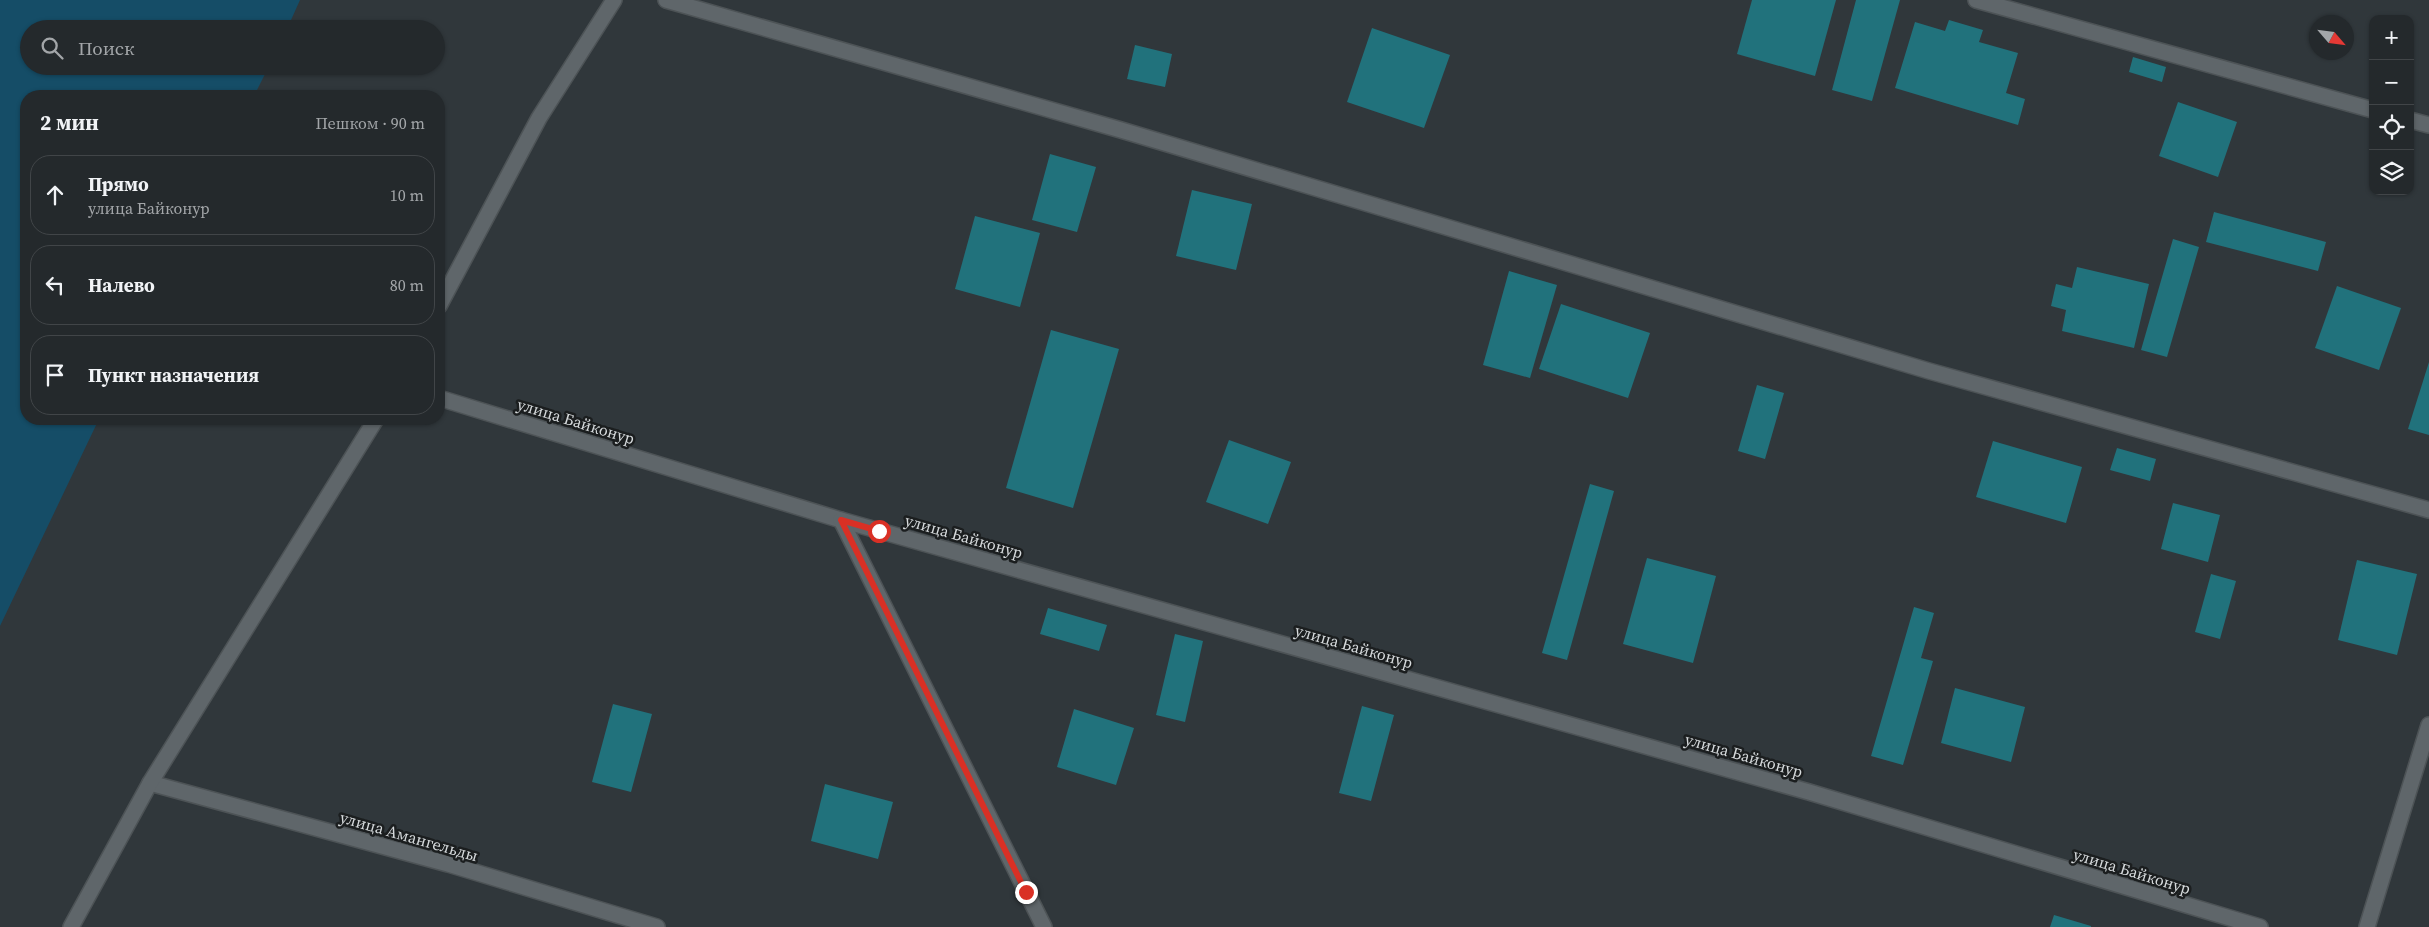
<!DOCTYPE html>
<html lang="ru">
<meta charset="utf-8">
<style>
:root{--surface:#24292c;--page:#303538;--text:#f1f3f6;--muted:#a3a6a9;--line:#414548}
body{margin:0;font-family:"Source Serif 4",serif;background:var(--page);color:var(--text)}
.controls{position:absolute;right:15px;top:15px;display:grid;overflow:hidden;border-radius:10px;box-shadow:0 1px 4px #0004}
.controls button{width:45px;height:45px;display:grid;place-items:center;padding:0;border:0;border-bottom:1px solid var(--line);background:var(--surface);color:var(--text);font:25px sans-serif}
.compass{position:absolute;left:2309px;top:15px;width:45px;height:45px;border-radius:50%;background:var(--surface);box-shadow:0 1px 4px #0004;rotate:118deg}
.stop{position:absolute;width:15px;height:15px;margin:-11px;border:4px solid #d93025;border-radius:50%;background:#fff}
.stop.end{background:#d93025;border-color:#fff;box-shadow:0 1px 5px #0008}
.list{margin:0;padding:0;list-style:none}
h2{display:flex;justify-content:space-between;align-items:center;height:65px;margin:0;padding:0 20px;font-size:21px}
h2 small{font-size:16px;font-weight:400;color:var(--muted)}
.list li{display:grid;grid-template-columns:32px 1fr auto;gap:15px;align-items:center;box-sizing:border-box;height:80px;margin:0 10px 10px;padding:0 10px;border:1px solid var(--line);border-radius:20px}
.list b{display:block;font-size:19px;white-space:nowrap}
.list p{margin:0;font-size:16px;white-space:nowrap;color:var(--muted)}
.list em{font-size:16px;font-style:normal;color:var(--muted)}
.icon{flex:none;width:28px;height:28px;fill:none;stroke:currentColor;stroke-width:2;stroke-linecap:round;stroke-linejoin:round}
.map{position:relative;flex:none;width:2429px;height:927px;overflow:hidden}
.search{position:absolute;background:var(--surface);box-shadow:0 1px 4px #0004;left:20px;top:20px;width:425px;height:55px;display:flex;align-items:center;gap:12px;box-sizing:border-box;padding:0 18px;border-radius:28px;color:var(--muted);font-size:19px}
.panel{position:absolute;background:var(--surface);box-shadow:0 1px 4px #0004;left:20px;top:90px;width:425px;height:335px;border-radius:20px}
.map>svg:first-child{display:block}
</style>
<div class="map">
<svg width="2429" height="927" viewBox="0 0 2429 927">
<rect width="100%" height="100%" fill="#30373b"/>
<!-- green -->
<polygon fill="#154d67" points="0,0 300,0 287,29 29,29 29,66 269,66 254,96 26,96 26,419 99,419 0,626"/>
<!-- building -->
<g fill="#21727c">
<polygon points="1752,0 1836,0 1815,76 1737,54"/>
<polygon points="1856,0 1900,0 1872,101 1832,90"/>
<polygon points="1949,20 1983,30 1979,42 2018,53 2006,93 2025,99 2018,125 1895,88 1915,22 1945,31"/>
<polygon points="1372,28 1450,55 1424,128 1347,102"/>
<polygon points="1135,45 1172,54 1165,87 1127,79"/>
<polygon points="2133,57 2166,67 2162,82 2129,72"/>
<polygon points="2178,102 2237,122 2218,177 2159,156"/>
<polygon points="1050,154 1096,167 1077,232 1032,220"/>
<polygon points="1192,190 1252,204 1236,270 1176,256"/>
<polygon points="2214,212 2326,242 2318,271 2206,242"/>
<polygon points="975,216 1040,233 1020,307 955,289"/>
<polygon points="2173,239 2199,247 2167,357 2141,350"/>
<polygon points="2077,267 2149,284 2134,348 2062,331 2066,310 2051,306 2056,284 2072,288"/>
<polygon points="1509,271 1557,285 1530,378 1483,365"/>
<polygon points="2337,286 2401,308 2379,370 2315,348"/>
<polygon points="1561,304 1650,333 1628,398 1539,369"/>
<polygon points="1051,330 1119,349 1073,508 1006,488"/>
<polygon points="2429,362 2429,435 2408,429"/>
<polygon points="1757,385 1784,393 1765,459 1738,451"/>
<polygon points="1229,440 1291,462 1268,524 1206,502"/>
<polygon points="1993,441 2082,467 2066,523 1976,497"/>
<polygon points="2117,448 2156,459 2150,481 2110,470"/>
<polygon points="1590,484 1614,491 1567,660 1542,653"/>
<polygon points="2173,503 2220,515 2208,562 2161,549"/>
<polygon points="1647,558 1716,576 1693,663 1623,644"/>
<polygon points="2357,560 2417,574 2397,655 2338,640"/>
<polygon points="2211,574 2236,581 2220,639 2195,632"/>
<polygon points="1914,607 1934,613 1921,658 1933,661 1903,765 1871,756"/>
<polygon points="1048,608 1107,625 1099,651 1040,634"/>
<polygon points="1175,634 1203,641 1185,722 1156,715"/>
<polygon points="1955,688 2025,707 2011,762 1941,743"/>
<polygon points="613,704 652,714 631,792 592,782"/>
<polygon points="1362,706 1394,715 1371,801 1339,793"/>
<polygon points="1074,709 1134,728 1116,785 1057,767"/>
<polygon points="825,784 893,802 878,859 811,841"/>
<polygon points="2054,915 2091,926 2091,927 2050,927"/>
</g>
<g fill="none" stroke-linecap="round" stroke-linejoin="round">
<!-- minor casing -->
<g stroke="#4d5356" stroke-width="18">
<g id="minor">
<polyline points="666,0 1121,130 1929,371 2429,510"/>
<polyline points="1976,0 2373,110"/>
<polyline points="2410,120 2429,125"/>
<polyline points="439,306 539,118 614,0"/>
<polyline points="439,398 841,520 1809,792 2260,927"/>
<polyline points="841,520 1044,927"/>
<polyline points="150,783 448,864 657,927"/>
<polyline points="71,927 150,783 376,419"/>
<polyline points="2367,927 2429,725"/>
</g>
</g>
<!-- minor -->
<use href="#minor" stroke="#5f666a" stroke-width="15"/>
</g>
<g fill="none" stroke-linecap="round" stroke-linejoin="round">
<!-- route -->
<polyline stroke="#d93025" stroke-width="6" points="879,531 841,520 1026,892"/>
</g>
<g text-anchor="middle" stroke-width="5" stroke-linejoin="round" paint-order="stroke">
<!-- street labels -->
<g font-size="16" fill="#d6dadc" stroke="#1b1e1f">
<text transform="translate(576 421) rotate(17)" y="6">улица Байконур</text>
<text transform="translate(964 536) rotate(16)" y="6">улица Байконур</text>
<text transform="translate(1354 646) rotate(16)" y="6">улица Байконур</text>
<text transform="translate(1744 755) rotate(16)" y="6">улица Байконур</text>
<text transform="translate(409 836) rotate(16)" y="6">улица Амангельды</text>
<text transform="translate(2132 871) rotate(17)" y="6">улица Байконур</text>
</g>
</g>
</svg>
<div class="controls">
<button>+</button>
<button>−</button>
<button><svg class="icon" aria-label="locate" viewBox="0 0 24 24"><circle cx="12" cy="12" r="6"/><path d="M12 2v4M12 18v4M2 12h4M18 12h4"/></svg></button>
<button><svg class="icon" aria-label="layers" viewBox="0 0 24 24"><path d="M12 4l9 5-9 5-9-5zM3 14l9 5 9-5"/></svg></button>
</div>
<svg class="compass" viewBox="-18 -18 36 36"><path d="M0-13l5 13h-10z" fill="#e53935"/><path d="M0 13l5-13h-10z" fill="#a3a6a9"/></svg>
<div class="stop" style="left:879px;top:531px"></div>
<div class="stop end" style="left:1026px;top:892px"></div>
<div class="search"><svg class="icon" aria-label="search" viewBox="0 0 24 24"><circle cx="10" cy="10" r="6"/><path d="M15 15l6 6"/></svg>Поиск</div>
<section class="panel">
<h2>2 мин<small>Пешком · 90 m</small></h2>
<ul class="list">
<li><svg class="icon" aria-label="ahead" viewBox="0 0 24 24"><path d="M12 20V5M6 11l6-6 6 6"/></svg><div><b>Прямо</b><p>улица Байконур</p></div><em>10 m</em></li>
<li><svg class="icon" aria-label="left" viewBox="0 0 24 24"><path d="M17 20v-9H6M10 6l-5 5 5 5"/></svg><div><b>Налево</b></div><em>80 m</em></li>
<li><svg class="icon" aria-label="arrive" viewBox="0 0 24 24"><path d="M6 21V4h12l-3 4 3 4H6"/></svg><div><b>Пункт назначения</b></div></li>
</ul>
</section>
</div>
